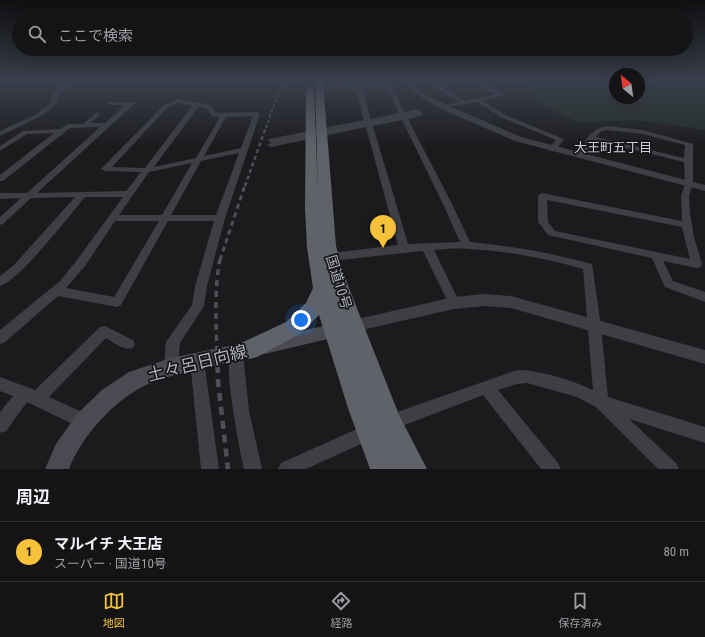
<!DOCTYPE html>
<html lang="ja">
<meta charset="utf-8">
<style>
:root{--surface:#141416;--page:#1d1d1f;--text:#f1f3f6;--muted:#9d9ea1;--line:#333335;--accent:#f7c139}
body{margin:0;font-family:"Roboto Condensed","Noto Sans JP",sans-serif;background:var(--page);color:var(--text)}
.compass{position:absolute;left:609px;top:68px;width:36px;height:36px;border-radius:50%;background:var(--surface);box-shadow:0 4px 16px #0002;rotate:331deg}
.you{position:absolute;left:301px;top:320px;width:14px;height:14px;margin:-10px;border:3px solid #fff;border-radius:50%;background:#1a73e8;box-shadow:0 0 0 6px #1a73e833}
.badge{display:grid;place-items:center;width:26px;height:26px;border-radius:50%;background:var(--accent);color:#111;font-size:13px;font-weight:700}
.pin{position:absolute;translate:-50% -33px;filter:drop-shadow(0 1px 2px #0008)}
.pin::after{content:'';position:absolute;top:21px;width:14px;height:12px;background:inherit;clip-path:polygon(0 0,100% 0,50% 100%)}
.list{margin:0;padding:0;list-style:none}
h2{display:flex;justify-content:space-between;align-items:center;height:52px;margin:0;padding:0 16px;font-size:17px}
h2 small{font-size:13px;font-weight:400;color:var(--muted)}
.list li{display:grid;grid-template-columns:26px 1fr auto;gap:12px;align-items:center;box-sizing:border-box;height:60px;padding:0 16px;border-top:1px solid var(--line)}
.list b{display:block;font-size:15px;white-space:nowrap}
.list p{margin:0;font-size:13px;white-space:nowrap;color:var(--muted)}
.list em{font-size:13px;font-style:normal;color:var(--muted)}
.icon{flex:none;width:22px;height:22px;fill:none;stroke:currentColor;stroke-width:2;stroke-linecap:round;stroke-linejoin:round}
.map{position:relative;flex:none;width:705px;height:469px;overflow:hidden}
.search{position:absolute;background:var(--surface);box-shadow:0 4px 16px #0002;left:12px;right:12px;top:12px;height:44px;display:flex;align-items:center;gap:10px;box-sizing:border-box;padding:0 14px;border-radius:22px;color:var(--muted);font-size:15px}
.sheet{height:112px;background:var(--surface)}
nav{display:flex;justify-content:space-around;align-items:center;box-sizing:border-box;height:56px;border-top:1px solid var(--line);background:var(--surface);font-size:11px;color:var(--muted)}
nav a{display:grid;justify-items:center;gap:2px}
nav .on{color:var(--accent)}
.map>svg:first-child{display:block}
</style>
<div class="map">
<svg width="705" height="469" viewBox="0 0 705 469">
<rect width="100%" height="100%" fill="#1b1b1d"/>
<!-- green -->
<polygon fill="#222c24" points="528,82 615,82 615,98 639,98 639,82 705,82 705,130 636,120 580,123 537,103 527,88"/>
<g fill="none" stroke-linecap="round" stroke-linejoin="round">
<!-- minor -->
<g fill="#3e3e44" fill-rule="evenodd">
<polygon points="60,82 66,82 67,87 59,95 57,102 53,107 39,117 0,136 0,131 35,115 49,105 53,94 61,87"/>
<path d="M 354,82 L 360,82 L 361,86 L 386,85 L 384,82 L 390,82 L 404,112 L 416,109 L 423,113 L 423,115 L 408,119 L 452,204 L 470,242 C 511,246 552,253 592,264 L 601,326 L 608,397 L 705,427 L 705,443 L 629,419 L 676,463 L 679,469 L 658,469 L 596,407 L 577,397 L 527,383 L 517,384 L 498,390 L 558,463 L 561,469 L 541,469 L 483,395 L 389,431 L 383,429 L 381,423 L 383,417 L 517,370 C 536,369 575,381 593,390 L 583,269 C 546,258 506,251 468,249 C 456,248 445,249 434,250 L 460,303 L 458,306 L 454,308 L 450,306 L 423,251 L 331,261 L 327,260 L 326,257 L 327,254 L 331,253 L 398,245 L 366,127 L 271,147 L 267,145 L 271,143 L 268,141 L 269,139 L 364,120 L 356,90 L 319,91 L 316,89 L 319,87 L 356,86 ZM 362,89 L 387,89 L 399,113 L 371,119 ZM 402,120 L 443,204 L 460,242 L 408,244 L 373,126 Z"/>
<polygon points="432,82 438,82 445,89 465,101 496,94 474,82 481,82 504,95 483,101 505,115 564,139 555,151 549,151 548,149 556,140 501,117 477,102 442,108 442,106 459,102 441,91"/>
<path d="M 177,99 L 210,105 L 216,113 L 257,112 L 260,114 L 225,218 L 207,286 L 204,306 L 180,343 L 178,367 L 176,372 L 171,373 L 166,372 L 164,367 L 166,342 L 192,305 L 195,286 L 214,221 L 168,221 L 121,305 L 117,307 L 58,296 L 5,342 L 0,344 L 0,330 L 60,281 L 77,260 L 123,197 L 85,197 C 69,216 20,280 0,286 L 0,276 L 14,265 L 75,197 L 31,198 L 3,224 L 0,225 L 0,217 L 21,198 L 0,199 L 0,193 L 27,193 L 100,127 L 70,128 L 3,181 L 0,181 L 0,175 L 54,133 L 27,134 L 0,151 L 0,146 L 23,131 L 60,129 L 68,124 L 83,124 L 97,112 L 100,114 L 91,123 L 105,123 L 125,105 L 110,105 L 107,103 L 108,102 L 136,102 L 136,104 L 133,105 L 37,193 L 126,191 L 141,172 L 105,171 L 101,169 L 163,106 ZM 178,103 L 192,106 L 145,168 L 112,167 L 167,108 ZM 198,107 L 206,108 L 212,116 L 220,117 L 196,158 L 154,167 ZM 253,116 L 241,148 L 204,156 L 226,117 ZM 239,153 L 216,215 L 171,215 L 201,161 ZM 192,163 L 162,215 L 119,215 L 149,172 ZM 115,221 L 159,221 L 114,297 L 66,288 L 85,266 Z"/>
<path d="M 607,126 L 643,130 L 693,144 L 693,184 L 689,196 L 690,213 L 694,237 L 702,264 L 701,267 L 697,268 L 663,261 L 673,281 L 705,292 L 705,302 L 665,287 L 652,258 L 548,235 L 538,222 L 538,196 L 542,193 L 682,221 L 681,196 L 685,184 L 684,162 L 593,140 L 584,158 L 578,158 L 577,156 C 587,140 587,131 607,126 ZM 607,130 L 643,134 L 685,145 L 684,158 L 596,137 L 601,131 ZM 547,200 L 682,227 L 690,259 L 555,231 L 548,222 Z"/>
<path d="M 105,326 L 133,340 L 135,344 L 133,348 C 124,351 114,343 106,338 L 49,397 L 91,416 L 93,422 L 91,428 L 85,430 L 27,402 L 6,431 L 0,433 L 0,412 L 13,396 L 0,391 L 0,377 L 35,390 L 100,327 Z"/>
<path d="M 236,347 L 241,349 L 243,353 L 249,411 L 262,469 L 244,469 C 239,448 223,365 231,349 Z"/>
<polygon points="197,355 202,357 204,361 219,469 201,469 190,361 192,357"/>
<polygon points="368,424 374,426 376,432 374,438 306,469 278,469 281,463"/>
</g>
<!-- tertiary -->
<g fill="#3e3e44" fill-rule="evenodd">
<polygon points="405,82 412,82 420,92 447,105 521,137 705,185 705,191 515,141 441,109 416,94"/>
<polygon points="485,294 511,296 705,350 705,364 511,308 485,306 454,309 353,332 348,330 345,326 348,322 353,320 454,297"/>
</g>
<!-- secondary -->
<path fill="#4a4b52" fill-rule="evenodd" d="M 343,322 L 349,324 L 352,329 L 349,334 L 171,376 C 162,379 151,382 142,387 C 112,403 81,437 69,469 L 45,469 L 56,444 L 77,414 L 102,390 L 129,372 L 171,358 Z"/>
<!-- trunk -->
<polygon fill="#60626a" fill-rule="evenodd" points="315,82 323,82 336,246 347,283 399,415 427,469 398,469 394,461 398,469 370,469 348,408 319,315 300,334 257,357 249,359 241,357 238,350 241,343 286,322 306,303 313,288 307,247 305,208 306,90 310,87 314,90 318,194"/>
<!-- rail-far4 -->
<polyline stroke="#4f5057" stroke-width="2" stroke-dasharray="3 2.5" stroke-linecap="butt" points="266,128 282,82"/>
<!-- rail-far3 -->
<polyline stroke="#4f5057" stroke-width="2.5" stroke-dasharray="4 3" stroke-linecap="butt" points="245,186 266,127"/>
<!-- rail-far2 -->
<polyline stroke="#4f5057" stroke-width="3" stroke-dasharray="5 4" stroke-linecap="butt" points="220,260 245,185"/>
<!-- rail-far1 -->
<path stroke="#4f5057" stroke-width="3.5" stroke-dasharray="6 5" stroke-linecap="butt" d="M 217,352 C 216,320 214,290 220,259"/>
<!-- rail -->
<polyline stroke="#4f5057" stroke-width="4.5" stroke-dasharray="8 6" stroke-linecap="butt" points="217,351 218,381 228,469"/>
</g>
<!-- sky -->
<linearGradient id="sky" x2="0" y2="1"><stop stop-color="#0f0f10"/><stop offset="0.55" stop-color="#393f4c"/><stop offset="1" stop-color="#393f4c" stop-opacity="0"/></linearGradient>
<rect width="705" height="148" fill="url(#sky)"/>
<g text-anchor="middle" stroke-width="3.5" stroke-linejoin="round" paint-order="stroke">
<!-- far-neighbourhood labels -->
<g font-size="13" fill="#ced1d9" stroke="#161618">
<text x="613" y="152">大王町五丁目</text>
</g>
<!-- street labels -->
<g font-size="14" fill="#adb1bd" stroke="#161618">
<text transform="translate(339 282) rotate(73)" y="5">国道10号</text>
</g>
<!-- near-street labels -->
<g font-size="17" fill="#adb1bd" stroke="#161618">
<text transform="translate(197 363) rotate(-14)" y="6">土々呂日向線</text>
</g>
</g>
</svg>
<svg class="compass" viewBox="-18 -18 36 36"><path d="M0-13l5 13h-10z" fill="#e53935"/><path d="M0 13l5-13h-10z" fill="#9d9ea1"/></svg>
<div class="you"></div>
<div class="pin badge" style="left:383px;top:248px">1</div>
<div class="search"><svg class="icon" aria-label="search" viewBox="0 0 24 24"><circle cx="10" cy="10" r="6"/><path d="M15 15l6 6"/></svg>ここで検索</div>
</div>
<section class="sheet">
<h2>周辺<small></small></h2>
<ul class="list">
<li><span class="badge">1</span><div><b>マルイチ 大王店</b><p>スーパー · 国道10号</p></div><em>80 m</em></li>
</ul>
</section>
<nav>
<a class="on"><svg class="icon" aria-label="map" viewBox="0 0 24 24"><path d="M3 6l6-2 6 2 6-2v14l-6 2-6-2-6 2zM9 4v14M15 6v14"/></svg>地図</a>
<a><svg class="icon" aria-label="directions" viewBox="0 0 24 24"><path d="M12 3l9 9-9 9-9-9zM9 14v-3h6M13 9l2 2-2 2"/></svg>経路</a>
<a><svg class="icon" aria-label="saved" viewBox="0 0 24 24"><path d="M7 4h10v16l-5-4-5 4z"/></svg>保存済み</a>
</nav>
